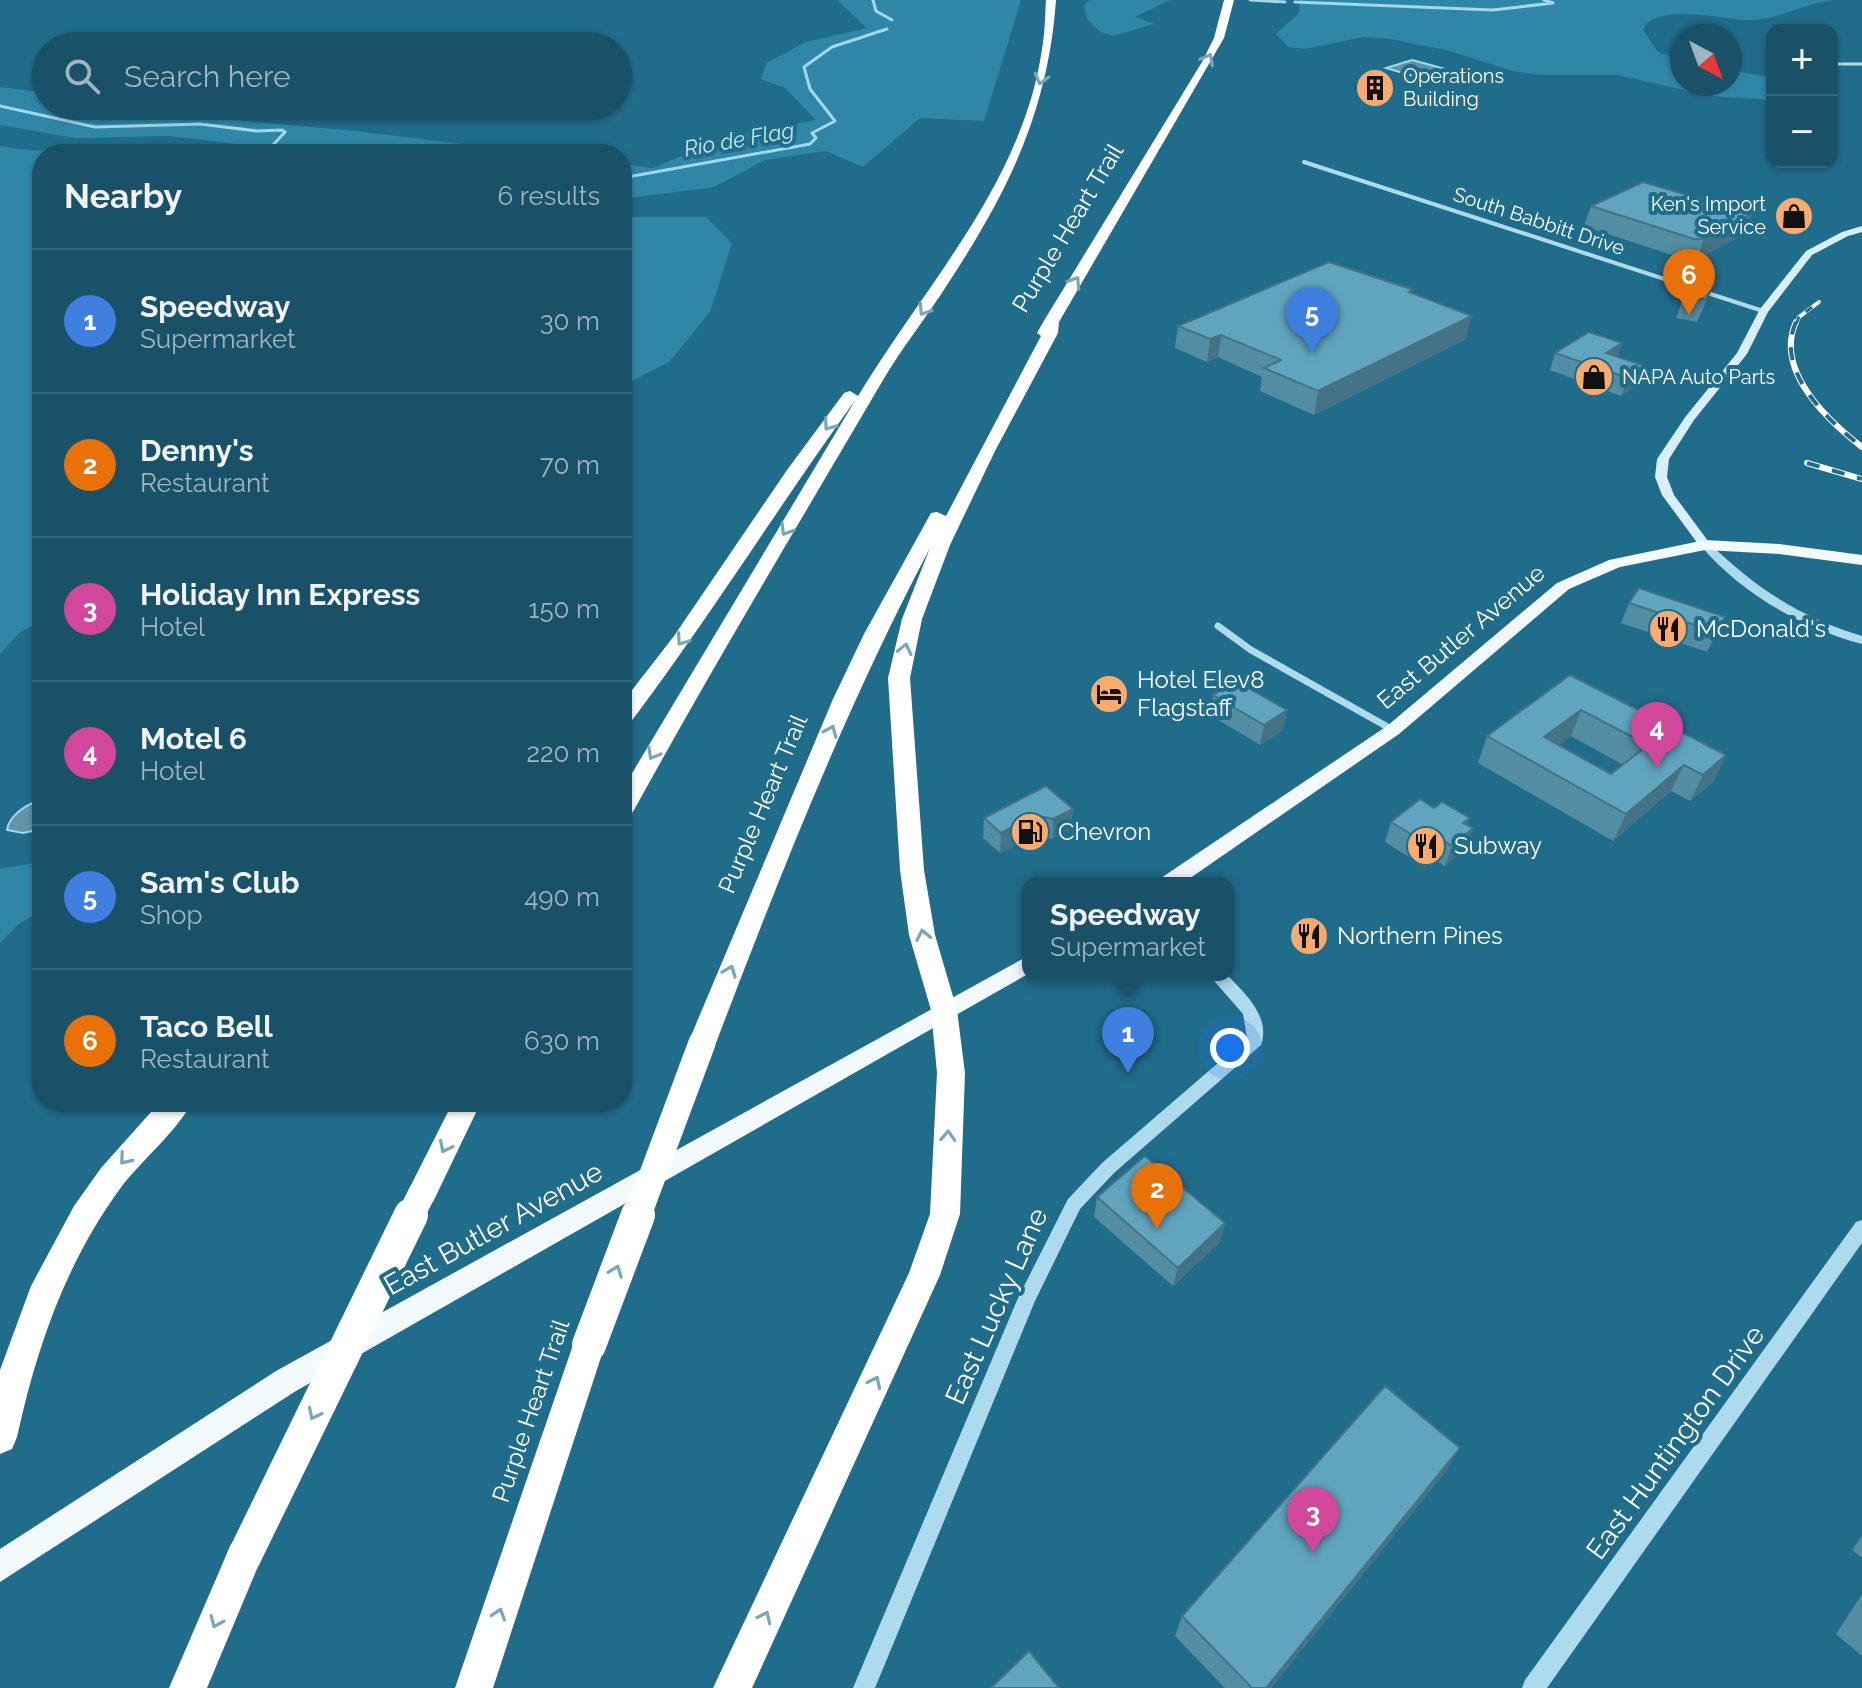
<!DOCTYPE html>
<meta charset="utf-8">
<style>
:root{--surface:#185168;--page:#21576e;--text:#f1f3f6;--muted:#9fb5c0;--line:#36687c;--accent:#e69b98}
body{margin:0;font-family:Raleway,sans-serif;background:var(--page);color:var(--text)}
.controls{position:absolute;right:24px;top:24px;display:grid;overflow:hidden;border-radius:16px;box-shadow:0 2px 6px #0004}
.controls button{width:72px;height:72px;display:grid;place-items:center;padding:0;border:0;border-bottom:2px solid var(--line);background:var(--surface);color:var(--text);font:40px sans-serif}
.compass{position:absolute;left:1670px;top:24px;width:72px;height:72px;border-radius:50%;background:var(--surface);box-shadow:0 2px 6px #0004;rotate:139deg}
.you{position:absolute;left:1230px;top:1048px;width:28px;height:28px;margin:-20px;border:6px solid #fff;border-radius:50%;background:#1a73e8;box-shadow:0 0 0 12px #1a73e833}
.badge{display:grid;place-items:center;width:52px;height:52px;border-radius:50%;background:var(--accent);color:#fff;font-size:26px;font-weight:700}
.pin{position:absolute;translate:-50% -66px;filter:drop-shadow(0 2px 4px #0008)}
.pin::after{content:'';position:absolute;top:42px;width:28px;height:24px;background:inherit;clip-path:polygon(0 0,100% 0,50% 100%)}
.popup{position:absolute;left:1022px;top:877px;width:212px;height:104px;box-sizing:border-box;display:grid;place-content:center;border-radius:16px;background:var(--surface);filter:drop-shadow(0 2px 6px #0005);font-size:26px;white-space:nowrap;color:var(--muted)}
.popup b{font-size:30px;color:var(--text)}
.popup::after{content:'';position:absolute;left:50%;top:100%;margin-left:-16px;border:16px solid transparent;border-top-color:var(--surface)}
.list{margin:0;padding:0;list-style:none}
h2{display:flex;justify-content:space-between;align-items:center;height:104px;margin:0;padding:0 32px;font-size:34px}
h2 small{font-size:26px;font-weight:400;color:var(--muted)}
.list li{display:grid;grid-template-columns:52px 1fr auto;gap:24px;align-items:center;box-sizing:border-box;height:144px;padding:0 32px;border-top:2px solid var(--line)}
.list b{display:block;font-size:30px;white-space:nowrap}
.list p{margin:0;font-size:26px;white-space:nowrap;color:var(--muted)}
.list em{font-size:26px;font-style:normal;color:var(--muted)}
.icon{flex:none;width:44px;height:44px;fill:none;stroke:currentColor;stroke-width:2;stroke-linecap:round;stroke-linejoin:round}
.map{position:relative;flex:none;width:1862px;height:1688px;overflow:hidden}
.search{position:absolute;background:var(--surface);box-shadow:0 2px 6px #0004;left:32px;top:32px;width:600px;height:88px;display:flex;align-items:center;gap:20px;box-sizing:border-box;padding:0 28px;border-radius:44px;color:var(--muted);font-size:30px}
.panel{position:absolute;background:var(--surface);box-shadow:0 2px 6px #0004;left:32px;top:144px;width:600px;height:968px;border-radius:32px}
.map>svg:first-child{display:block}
</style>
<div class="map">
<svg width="1862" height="1688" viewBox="0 0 1862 1688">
<rect width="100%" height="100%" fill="#206c8b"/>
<!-- green -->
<g fill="#3086a7">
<polygon points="837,0 1021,0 984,121 920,118 863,167 826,151 765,160 714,187 622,199 622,164 653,168 726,137 816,120 785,88 761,79 766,63 806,42 867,28"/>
<polygon points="1089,0 1170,0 1135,17 1154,24 1113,36 1099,31 1087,19 1084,6"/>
<path d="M 1300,0 L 1833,0 C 1801,4 1776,22 1743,20 C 1718,18 1655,3 1643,30 L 1658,52 L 1682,60 L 1682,84 L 1730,84 L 1730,70 L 1772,78 L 1772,100 L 1709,96 L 1618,75 L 1539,75 L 1512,71 L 1450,51 L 1391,39 L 1364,37 L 1305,49 L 1288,47 L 1276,34 L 1299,13 Z"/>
<polygon points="0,87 46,93 46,106 110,106 132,111 356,131 542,154 288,154 263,147 169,136 75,138 0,125"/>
<path d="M 0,146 C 79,160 161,142 240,154 L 42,154 L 42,622 L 20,632 L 0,654 Z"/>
<polygon points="622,217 706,217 732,243 710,312 669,362 622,386"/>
<polygon points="34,863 42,878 42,910 19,924 0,943 0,869"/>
</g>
<!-- water -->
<g fill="#6194a9" stroke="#a0d9ed" stroke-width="2">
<polygon points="1412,60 1453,71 1426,80 1386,68"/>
<path d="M 42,800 L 42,829 L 23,833 L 7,830 C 9,815 28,803 42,800 Z"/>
</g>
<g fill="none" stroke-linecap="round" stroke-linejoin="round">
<!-- stream -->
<g stroke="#a0d9ed" stroke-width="3">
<polyline points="873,0 876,11 892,20"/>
<polyline points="1250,0 1285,2"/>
<polyline points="1295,2 1493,10 1553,3 1544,0"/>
<polyline points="0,106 95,127 200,124 257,131 282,130 285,132 273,145 291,154"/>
<polyline points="622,178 810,144 816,138 812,133 835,121 810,89 804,67 832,47 887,29"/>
</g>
<!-- minor-far2 -->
<polyline stroke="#addaec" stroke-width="3" points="1832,64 1862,64"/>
<!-- minor-far1 -->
<polyline stroke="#addaec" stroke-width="4" points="1304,162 1763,311"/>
<!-- minor -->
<polyline stroke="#addaec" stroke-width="7" points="1218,626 1251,650 1393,730"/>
<!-- tertiary -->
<g fill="#addaec" fill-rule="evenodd">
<path d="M 1705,542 L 1709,543 C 1756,588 1799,617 1862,636 L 1862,644 C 1800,627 1742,594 1700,545 Z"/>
<path d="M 1209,975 L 1227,975 C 1245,993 1271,1017 1261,1045 L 1114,1173 L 1080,1209 L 1035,1301 L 875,1688 L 853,1688 L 1018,1298 L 1068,1199 L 1102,1163 L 1247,1038 L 1243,1014 Z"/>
<polygon points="1862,1220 1862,1243 1547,1688 1522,1688 1525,1680 1856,1222"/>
</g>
<!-- secondary -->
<polygon fill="#d8eff9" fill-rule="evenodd" points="1862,226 1862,232 1848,236 1812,255 1768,312 1747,354 1694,420 1669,459 1667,477 1674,495 1711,545 1709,548 1701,548 1662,495 1655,477 1657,459 1686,416 1737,353 1760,309 1806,251 1842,232"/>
<!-- primary -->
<g fill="#f2fafe" fill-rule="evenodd">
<polygon points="1705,540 1779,544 1862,555 1862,565 1779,554 1705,550 1620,567 1569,589 1399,734 1183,883 1158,883 1161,878 1387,726 1557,583 1609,560"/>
<polygon points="1028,956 1028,974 296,1391 0,1582 0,1549 276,1371"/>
</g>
<!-- motorway -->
<g fill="#fff" fill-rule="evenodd">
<path d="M 1046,0 L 1056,0 C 1048,112 1008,192 947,285 C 928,315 905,344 886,375 C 801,520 715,663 634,810 L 630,816 L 622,818 L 622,790 L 856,399 C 779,506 709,618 630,723 L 622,725 L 622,703 L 674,636 L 787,470 L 844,393 L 850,391 L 858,396 C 925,285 1023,182 1042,49 C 1045,33 1045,16 1046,0 Z"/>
<path d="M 1224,0 L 1234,0 L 1224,38 L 1059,322 L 1058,333 L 995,451 L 950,545 L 922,619 L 910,678 L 924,870 L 935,935 L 957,1010 L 965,1073 L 960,1214 L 940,1275 L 752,1688 L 713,1688 L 909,1273 L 930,1214 L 937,1073 L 931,1010 L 909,935 L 900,870 L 888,678 L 902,619 L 930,548 C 846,707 780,875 716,1043 L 712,1051 L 702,1054 L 692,1051 L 688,1043 L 833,699 L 864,634 L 931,513 L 937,512 L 946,516 L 1041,336 L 1037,333 L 1045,319 L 1202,62 L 1214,38 Z"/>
<path d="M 160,1102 L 192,1102 C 179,1129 142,1160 122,1186 C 66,1262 37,1346 17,1437 L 12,1449 L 0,1454 L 0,1370 L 31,1286 L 74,1206 L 101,1168 Z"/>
<polygon points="453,1102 481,1102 433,1202 422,1206 411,1202 407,1193"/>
<polygon points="589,1329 601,1334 605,1345 493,1688 455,1688 573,1345 577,1334"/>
<polygon points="244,1539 257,1544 262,1557 207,1688 169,1688 231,1544"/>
</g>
<!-- rail-far1 casing -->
<g stroke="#fff" stroke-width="4">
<polyline id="rail-far1" points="1796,324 1799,317 1819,302"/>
</g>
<!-- rail casing -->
<g stroke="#fff" stroke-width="6">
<g id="rail">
<path d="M 1796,322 C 1774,370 1827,420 1862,447"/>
<polyline points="1807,463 1862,479"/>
</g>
</g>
<!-- rail-far1 -->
<use href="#rail-far1" stroke="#206c8b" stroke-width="3" stroke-dasharray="8" stroke-linecap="butt"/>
<!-- rail -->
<use href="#rail" stroke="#206c8b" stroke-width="4" stroke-dasharray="13" stroke-linecap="butt"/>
<!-- motorway-bridge-far1 -->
<g stroke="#fff" stroke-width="27">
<polyline points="410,1217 422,1193"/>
<polyline points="637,1217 702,1043"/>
</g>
<!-- motorway-bridge -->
<g stroke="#fff" stroke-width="34">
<polyline points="589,1345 638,1215"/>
<polyline points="244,1557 411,1215"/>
</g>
</g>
<!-- wall -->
<g fill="#538da3" fill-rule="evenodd">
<polygon points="1591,206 1752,214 1744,234 1696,260 1687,260 1584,226"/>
<polygon points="1713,285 1697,322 1676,318 1684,296"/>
<polygon points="1413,294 1466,339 1314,415 1260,391 1262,377 1218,357 1207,362 1175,348 1178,326"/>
<polygon points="1622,343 1617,357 1645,366 1639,384 1621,396 1550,370 1555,353"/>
<polygon points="1629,603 1725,617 1707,652 1621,623"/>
<path d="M 1570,675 L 1726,755 L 1713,782 L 1690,801 L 1671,791 L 1613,841 L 1478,763 L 1487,736 ZM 1571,736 L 1623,765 L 1611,774 L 1559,745 Z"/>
<polygon points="1213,695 1287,710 1283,730 1260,745 1210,715"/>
<polygon points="1073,809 1071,829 1052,839 1034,835 1000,853 983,838 984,818"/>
<polygon points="1391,822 1467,825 1473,828 1466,849 1445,866 1434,859 1425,867 1385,842"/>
<polygon points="1097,1197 1225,1223 1220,1242 1173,1286 1094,1217"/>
<polygon points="1446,1471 1271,1688 1225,1688 1175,1636 1182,1616"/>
<polygon points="1862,1536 1862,1558 1852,1550"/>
<polygon points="1862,1594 1862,1656 1836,1634"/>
</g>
<!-- shaded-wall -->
<g fill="#447385">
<polygon points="1752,214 1744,234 1696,260 1704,239"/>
<polygon points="1472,316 1466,339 1314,415 1318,391"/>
<polygon points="1221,335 1218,357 1207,362 1210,339"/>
<polygon points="1622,343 1616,360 1606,353"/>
<polygon points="1645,366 1639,384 1621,396 1628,378"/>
<polygon points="1725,617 1716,636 1707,652 1716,632"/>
<polygon points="1287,710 1283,730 1260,745 1264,725"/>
<polygon points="1581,710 1571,736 1534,764 1544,737"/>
<polygon points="1726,755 1713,782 1690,801 1703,775"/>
<polygon points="1684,765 1671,791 1613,841 1626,814"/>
<polygon points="1073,809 1071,829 1052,839 1053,819"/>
<polygon points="1035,815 1034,835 1000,853 1001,833"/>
<polygon points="1470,818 1463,837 1473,828 1466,849 1445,866 1452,846 1463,823"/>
<polygon points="1441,839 1434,859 1425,867 1432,847"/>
<polygon points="1225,1223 1220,1242 1173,1286 1178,1268"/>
<polygon points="1460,1448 1446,1471 1271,1688 1266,1688"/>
</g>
<!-- building -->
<g fill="#61a4be" stroke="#447385" stroke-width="2" fill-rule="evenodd">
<polygon points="1643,182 1752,214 1704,239 1694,239 1591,206"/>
<polygon points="1329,262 1414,290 1409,292 1472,316 1318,391 1264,368 1281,360 1221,335 1210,339 1178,326"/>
<polygon points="1691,281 1713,285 1706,300 1684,296"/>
<polygon points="1589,332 1622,343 1606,353 1645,366 1628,378 1555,353"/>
<polygon points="1639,588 1725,617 1716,632 1629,603"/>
<path d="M 1570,675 L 1726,755 L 1703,775 L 1684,765 L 1626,814 L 1487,736 ZM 1581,710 L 1648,745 L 1611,774 L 1544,737 Z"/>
<polygon points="1236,681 1287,710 1264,725 1213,695"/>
<polygon points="1046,786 1073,809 1053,819 1035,815 1001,833 984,818"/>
<polygon points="1420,799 1434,808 1442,802 1470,818 1463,823 1473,828 1452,846 1441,839 1432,847 1391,822"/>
<polygon points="1145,1156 1225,1223 1178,1268 1097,1197"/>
<polygon points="1385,1386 1460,1448 1266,1688 1252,1688 1182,1616"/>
<polygon points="1029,1651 1059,1688 991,1688"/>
</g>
<!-- one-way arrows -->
<defs><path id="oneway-chevron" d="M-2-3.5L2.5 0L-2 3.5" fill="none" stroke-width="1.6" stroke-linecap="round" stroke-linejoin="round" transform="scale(2)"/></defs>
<g stroke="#79a7b9">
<use href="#oneway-chevron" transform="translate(1208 59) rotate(-62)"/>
<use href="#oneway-chevron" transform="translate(1041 79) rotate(105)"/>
<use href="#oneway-chevron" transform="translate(1075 282) rotate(-57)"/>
<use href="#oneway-chevron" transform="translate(924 310) rotate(123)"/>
<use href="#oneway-chevron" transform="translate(829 425) rotate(126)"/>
<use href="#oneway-chevron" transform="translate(786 530) rotate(121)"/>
<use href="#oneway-chevron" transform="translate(682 640) rotate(125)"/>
<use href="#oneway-chevron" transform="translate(905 649) rotate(-77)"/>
<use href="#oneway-chevron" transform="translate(831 731) rotate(-67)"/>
<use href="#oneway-chevron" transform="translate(653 754) rotate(119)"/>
<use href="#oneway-chevron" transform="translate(923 935) rotate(-102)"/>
<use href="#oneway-chevron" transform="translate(730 971) rotate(-69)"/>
<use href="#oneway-chevron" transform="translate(948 1136) rotate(-87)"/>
<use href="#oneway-chevron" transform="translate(445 1147) rotate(117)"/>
<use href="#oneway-chevron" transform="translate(125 1159) rotate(130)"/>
<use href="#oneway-chevron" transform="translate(616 1271) rotate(-70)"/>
<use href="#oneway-chevron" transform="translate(875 1382) rotate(-65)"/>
<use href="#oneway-chevron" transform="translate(314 1414) rotate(116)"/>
<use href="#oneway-chevron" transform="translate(499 1614) rotate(-72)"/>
<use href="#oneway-chevron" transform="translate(765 1617) rotate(-65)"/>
<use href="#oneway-chevron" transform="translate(216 1622) rotate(113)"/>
</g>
<!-- icons -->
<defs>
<g id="building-disc" transform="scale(2)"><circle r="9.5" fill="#f9ab6d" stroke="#206c8b"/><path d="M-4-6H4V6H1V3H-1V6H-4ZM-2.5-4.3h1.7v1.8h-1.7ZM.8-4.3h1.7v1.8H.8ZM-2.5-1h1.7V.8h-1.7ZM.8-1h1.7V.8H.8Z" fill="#111"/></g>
<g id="shop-disc" transform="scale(2)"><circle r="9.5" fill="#f9ab6d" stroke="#206c8b"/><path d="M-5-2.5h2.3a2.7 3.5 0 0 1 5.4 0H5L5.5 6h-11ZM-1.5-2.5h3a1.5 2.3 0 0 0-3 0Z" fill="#111"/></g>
<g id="restaurant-disc" transform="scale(2)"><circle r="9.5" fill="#f9ab6d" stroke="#206c8b"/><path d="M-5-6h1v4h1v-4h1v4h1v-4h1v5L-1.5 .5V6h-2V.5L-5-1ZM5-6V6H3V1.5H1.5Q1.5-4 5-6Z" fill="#111"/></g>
<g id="hotel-disc" transform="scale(2)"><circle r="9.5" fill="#f9ab6d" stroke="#206c8b"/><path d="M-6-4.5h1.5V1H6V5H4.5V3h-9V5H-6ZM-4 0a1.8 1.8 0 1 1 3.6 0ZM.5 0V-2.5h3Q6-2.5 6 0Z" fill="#111"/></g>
<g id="fuel-disc" transform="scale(2)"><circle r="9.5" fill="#f9ab6d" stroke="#206c8b"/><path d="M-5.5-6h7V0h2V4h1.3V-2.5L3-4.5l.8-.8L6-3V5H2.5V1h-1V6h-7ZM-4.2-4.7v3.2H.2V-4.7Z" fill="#111"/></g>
</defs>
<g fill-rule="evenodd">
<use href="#building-disc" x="1375" y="88"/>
<use href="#shop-disc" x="1794" y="216"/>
<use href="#shop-disc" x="1594" y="377"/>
<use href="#restaurant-disc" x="1668" y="629"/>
<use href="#hotel-disc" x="1109" y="694"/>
<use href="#fuel-disc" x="1030" y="832"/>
<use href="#restaurant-disc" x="1426" y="846"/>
<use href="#restaurant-disc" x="1309" y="936"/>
</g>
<g text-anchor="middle" stroke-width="8" stroke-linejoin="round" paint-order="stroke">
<!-- far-poi labels -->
<g font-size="20" fill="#fff" stroke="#206c8b" text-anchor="start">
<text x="1403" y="83">Operations<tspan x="1403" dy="23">Building</tspan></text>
<text x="1766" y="211" text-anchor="end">Ken's Import<tspan x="1766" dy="23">Service</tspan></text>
<text x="1622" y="384">NAPA Auto Parts</text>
</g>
<!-- far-street labels -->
<g font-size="20" fill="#fff" stroke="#206c8b">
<text transform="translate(1539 221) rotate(18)" y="7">South Babbitt Drive</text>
</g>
<!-- far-water labels -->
<g font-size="22" font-style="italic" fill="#c7e9f5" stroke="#206c8b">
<text transform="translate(739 139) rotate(-10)" y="8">Rio de Flag</text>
</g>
<!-- street labels -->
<g font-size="24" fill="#fff" stroke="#206c8b">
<text transform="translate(1068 228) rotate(-59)" y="8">Purple Heart Trail</text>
<text transform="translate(1461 637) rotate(-40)" y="8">East Butler Avenue</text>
<text transform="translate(763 804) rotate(-67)" y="8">Purple Heart Trail</text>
<text transform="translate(531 1411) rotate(-71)" y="8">Purple Heart Trail</text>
</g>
<!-- poi labels -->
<g font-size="24" fill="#fff" stroke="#206c8b" text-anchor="start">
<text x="1696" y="637">McDonald's</text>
<text x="1137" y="688">Hotel Elev8<tspan x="1137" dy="28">Flagstaff</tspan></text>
<text x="1058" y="840">Chevron</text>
<text x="1454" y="854">Subway</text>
<text x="1337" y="944">Northern Pines</text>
</g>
<!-- near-street labels -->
<g font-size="28" fill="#fff" stroke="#206c8b">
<text transform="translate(493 1228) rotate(-29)" y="10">East Butler Avenue</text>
<text transform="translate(996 1306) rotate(-66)" y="10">East Lucky Lane</text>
<text transform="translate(1675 1442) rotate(-54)" y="10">East Huntington Drive</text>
</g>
</g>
</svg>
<div class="controls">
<button>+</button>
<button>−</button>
</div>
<svg class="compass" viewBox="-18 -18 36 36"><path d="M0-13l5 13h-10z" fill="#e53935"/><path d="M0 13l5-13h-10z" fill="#9fb5c0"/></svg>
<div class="you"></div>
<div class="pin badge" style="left:1128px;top:1073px;background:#3f7fe0">1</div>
<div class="popup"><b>Speedway</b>Supermarket</div>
<div class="pin badge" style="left:1157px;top:1229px;background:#e8710a">2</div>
<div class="pin badge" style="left:1313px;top:1553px;background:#d1479c">3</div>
<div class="pin badge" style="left:1657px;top:768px;background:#d1479c">4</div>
<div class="pin badge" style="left:1312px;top:353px;background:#3f7fe0">5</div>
<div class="pin badge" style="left:1689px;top:315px;background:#e8710a">6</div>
<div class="search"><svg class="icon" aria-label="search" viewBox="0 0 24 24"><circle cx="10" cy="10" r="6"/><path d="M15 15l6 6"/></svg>Search here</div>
<section class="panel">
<h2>Nearby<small>6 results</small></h2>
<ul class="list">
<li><span class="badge" style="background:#3f7fe0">1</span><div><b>Speedway</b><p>Supermarket</p></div><em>30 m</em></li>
<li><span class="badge" style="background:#e8710a">2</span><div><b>Denny's</b><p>Restaurant</p></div><em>70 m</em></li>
<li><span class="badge" style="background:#d1479c">3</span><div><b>Holiday Inn Express</b><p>Hotel</p></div><em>150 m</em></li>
<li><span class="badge" style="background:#d1479c">4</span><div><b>Motel 6</b><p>Hotel</p></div><em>220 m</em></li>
<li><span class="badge" style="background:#3f7fe0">5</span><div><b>Sam's Club</b><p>Shop</p></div><em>490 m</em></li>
<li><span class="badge" style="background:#e8710a">6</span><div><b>Taco Bell</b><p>Restaurant</p></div><em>630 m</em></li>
</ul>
</section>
</div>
